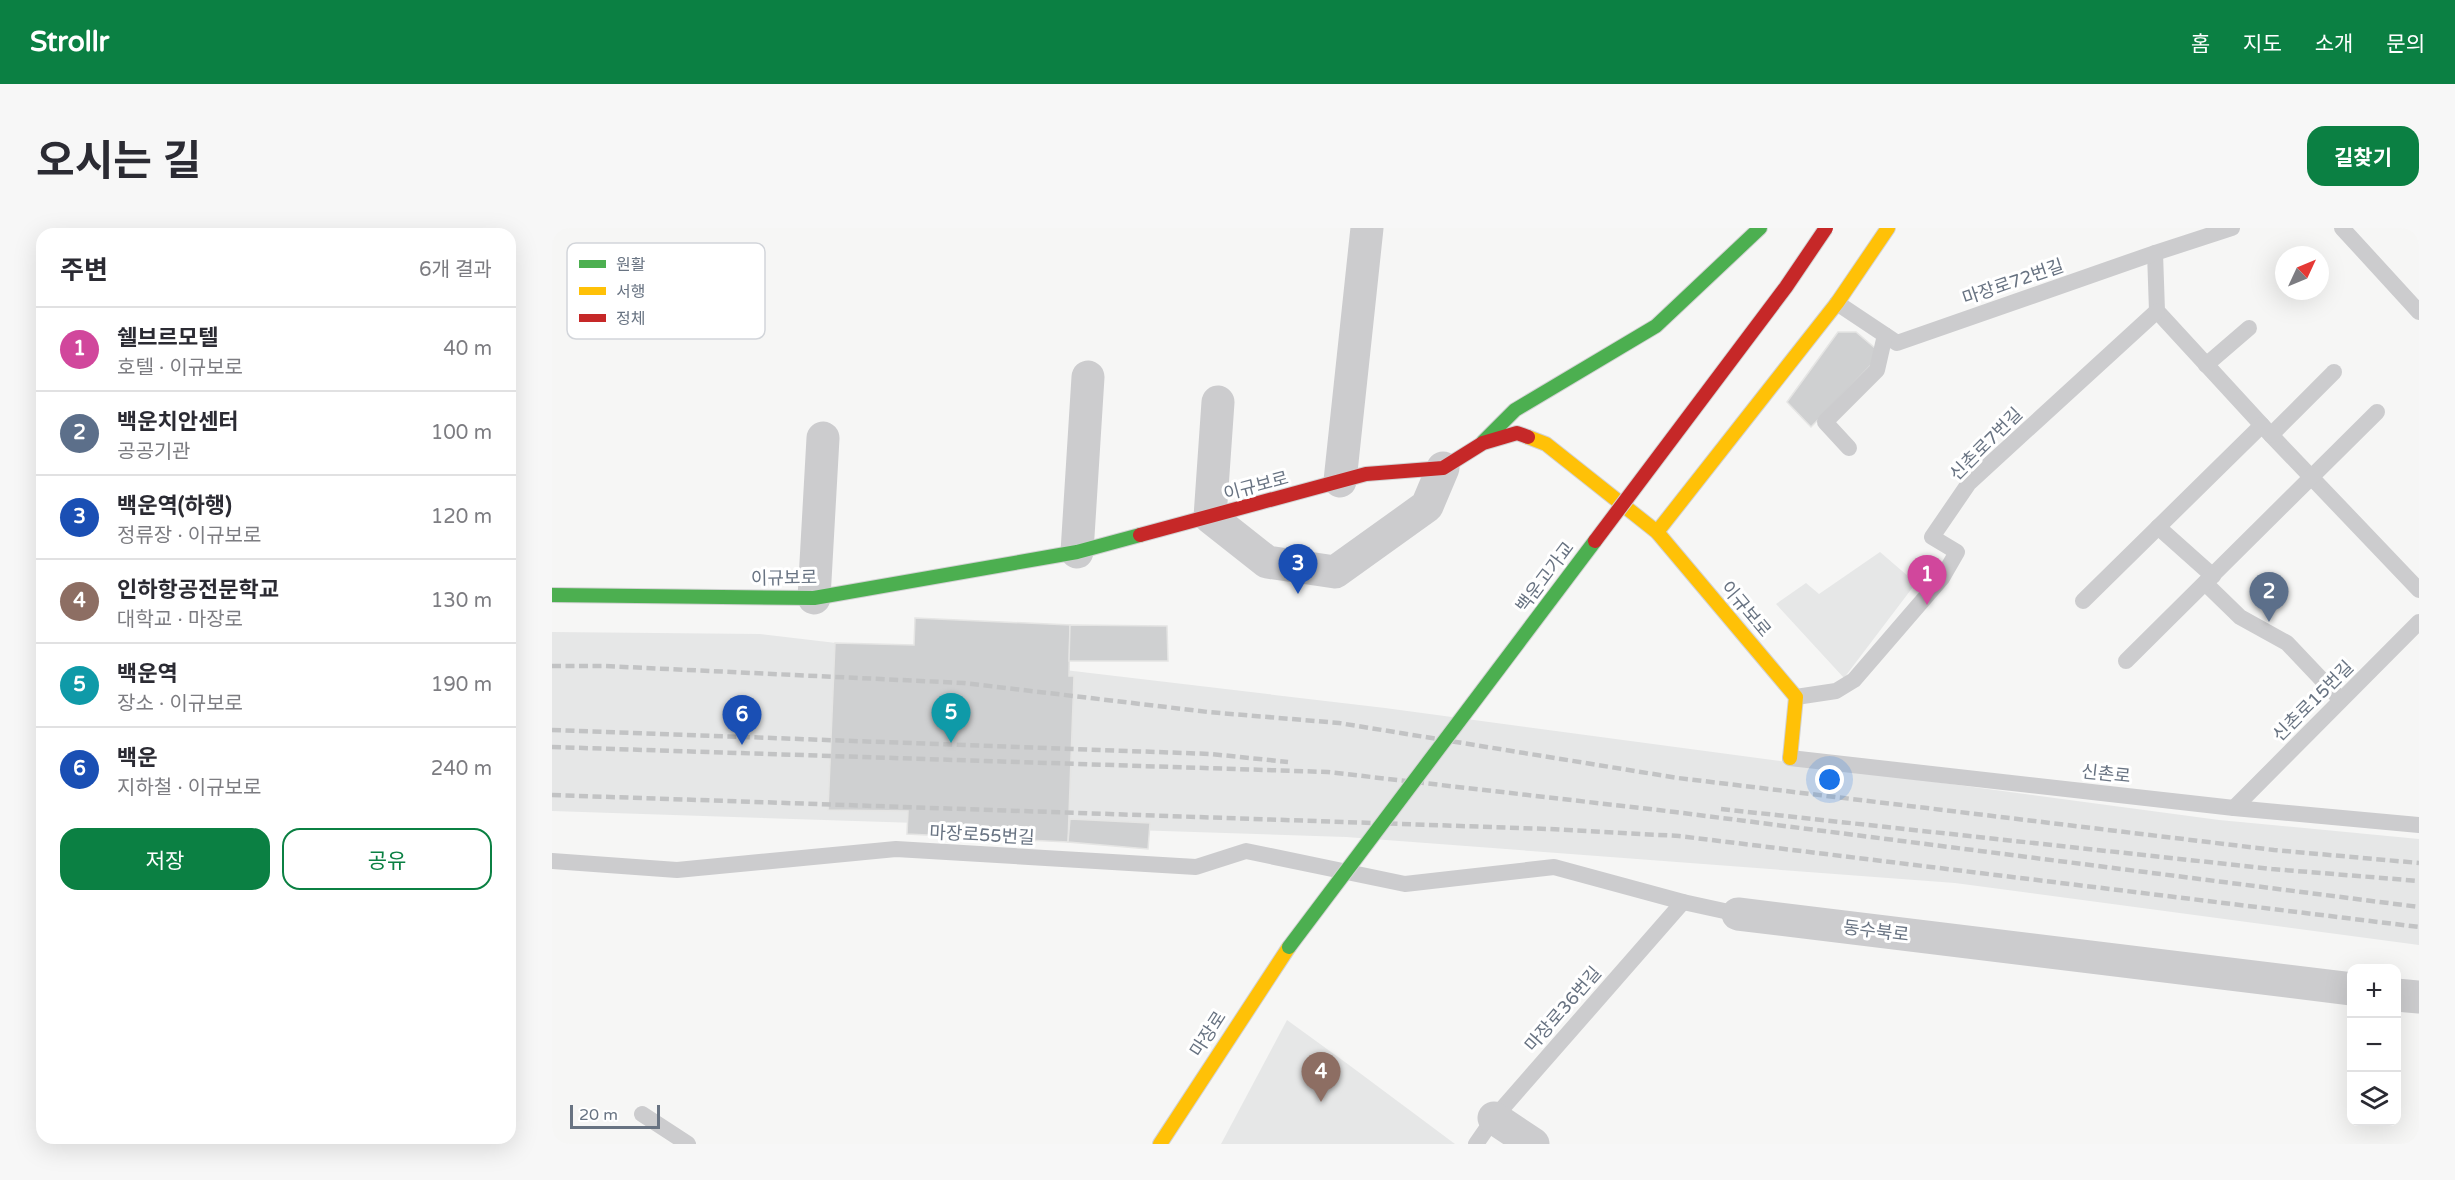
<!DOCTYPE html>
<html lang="ko">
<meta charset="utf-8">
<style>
:root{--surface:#fff;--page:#f7f7f7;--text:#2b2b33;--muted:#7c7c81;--line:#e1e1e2;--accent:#0b8043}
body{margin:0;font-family:"Varela Round","Noto Sans KR",sans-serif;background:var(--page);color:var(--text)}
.controls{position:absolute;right:18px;bottom:18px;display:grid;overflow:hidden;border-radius:12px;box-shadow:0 6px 24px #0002}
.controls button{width:54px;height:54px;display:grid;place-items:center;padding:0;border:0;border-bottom:2px solid var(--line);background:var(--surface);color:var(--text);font:30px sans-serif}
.compass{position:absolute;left:1723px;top:18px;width:54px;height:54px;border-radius:50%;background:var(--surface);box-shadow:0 6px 24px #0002;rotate:46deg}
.scale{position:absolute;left:18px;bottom:15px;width:90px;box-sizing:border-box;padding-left:6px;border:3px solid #687382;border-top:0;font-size:16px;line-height:21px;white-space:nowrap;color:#687382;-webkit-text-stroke:4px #fff;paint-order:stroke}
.you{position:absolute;left:1278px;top:552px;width:21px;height:21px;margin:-15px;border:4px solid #fff;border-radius:50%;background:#1a73e8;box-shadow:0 0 0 9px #1a73e833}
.badge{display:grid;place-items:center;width:39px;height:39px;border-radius:50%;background:var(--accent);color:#fff;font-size:20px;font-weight:700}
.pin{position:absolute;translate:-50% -50px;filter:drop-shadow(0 2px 3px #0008)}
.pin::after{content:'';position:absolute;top:32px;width:21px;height:18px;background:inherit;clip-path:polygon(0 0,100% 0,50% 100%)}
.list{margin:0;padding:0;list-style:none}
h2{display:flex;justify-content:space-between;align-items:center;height:78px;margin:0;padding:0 24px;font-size:26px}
h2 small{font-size:20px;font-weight:400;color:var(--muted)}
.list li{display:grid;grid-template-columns:39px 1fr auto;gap:18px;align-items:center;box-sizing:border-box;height:84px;padding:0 24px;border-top:2px solid var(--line)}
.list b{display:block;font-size:22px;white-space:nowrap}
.list p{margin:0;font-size:20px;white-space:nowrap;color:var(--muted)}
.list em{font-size:20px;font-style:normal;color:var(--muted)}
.actions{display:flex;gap:12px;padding:18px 24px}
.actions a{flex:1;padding:14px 0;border:2px solid var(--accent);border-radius:18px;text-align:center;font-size:21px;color:var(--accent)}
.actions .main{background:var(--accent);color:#fff}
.icon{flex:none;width:33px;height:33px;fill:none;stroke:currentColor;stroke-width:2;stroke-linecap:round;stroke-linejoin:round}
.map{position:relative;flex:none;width:1867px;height:916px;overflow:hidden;border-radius:18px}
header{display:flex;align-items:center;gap:36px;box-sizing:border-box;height:84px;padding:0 30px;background:var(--accent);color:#fff}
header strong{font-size:28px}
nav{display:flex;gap:33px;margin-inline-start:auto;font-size:21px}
.intro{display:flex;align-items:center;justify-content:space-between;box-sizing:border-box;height:144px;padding:0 36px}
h1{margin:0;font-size:42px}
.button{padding:15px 27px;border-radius:18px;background:var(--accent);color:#fff;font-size:21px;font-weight:700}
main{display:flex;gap:36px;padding:0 36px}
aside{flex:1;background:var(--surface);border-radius:18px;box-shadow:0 6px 24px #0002}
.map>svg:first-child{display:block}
</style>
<header>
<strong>Strollr</strong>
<nav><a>홈</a><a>지도</a><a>소개</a><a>문의</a></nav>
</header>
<div class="intro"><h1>오시는 길</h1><a class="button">길찾기</a></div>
<main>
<aside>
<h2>주변<small>6개 결과</small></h2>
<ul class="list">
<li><span class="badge" style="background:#d1479c">1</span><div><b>쉘브르모텔</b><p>호텔 · 이규보로</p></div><em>40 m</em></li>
<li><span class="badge" style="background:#5c6f8a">2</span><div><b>백운치안센터</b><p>공공기관</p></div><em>100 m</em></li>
<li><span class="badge" style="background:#1a4fb4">3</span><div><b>백운역(하행)</b><p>정류장 · 이규보로</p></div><em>120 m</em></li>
<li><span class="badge" style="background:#8d6e63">4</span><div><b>인하항공전문학교</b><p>대학교 · 마장로</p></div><em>130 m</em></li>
<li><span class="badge" style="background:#0f9aa8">5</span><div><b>백운역</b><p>장소 · 이규보로</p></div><em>190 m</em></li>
<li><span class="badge" style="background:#1a4fb4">6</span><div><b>백운</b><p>지하철 · 이규보로</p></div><em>240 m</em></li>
</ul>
<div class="actions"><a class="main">저장</a><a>공유</a></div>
</aside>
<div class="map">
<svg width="1867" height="916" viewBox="0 0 1867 916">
<rect width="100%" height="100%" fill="#f6f6f5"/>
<!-- built -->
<g fill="#e6e7e7">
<polygon points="1328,324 1364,355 1292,450 1224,376 1254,355 1267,366"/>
<polygon points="0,404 208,406 833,480 1667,592 1867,611 1867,717 1403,655 794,609 0,583"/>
<polygon points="735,792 797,837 903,916 669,916"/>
</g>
<!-- building -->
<g fill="#cfd0d1" stroke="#e5e5e4" stroke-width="1.5">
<polygon points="1286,104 1304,104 1324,121 1320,136 1259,199 1235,174"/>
<polygon points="363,390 518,397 517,448 522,448 516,614 355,606 356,583 276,582 283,415 362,417"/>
<polygon points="518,397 615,398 616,433 517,433"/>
<polygon points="518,591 598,595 596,621 516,614"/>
</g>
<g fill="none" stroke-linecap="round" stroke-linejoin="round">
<!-- fast casing -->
<g stroke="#d2d2d3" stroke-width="16">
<g id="fast">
<polyline points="931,214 963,182 1104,98 1208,0"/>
<polyline points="0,367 262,370 525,324 588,307"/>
</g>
</g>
<!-- slow casing -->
<g stroke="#d2d2d3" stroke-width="16">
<g id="slow">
<polyline points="976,209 994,216 1105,304 1244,469 1238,530"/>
<polyline points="1105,304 1285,75 1336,0"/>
<polyline points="608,916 737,719"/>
</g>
</g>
<!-- jam casing -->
<g stroke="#d2d2d3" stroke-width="16">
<polyline id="jam" points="588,307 814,246 891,240 931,215 965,205 976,209"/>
</g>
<!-- lane -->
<g stroke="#ccccce" stroke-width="16">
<polyline points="1790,0 1867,84"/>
<polyline points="1603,25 1605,83 1719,207 1867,362"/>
<polyline points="1285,75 1345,115 1603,25 1680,0"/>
<polyline points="1654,137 1697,100"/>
<polyline points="1719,207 1782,144"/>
<polyline points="1297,220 1273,194 1325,142 1333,107"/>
<polyline points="1606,299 1661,348"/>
<polyline points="1653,355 1688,389 1735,415 1789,472"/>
<polyline points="1531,373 1710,197"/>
<polyline points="1574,433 1825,184"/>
<polyline points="1244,469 1284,463 1302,452 1390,350 1405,324 1380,309 1417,255 1605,83"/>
<polyline points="1238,530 1682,580 1867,597"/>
<polyline points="1682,580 1867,394"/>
<polyline points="0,633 125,642 344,621 644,639 694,623 853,656 1002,639 1131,674 1186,686"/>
<polyline points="90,886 136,916"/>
<polyline points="924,916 942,890 1131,674"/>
</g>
<!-- street -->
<g stroke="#ccccce" stroke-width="33">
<polyline points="666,174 658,289 715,334 783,344 875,278 891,240"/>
<polyline points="788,253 815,0"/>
<polyline points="525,324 536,149"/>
<polyline points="262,370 271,210"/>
<polyline points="1186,686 1800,761"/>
<polyline points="1844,767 1867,769"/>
<polyline points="942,890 981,916"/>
</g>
<!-- fast -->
<use href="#fast" stroke="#4caf50" stroke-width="14"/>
<!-- slow -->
<use href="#slow" stroke="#ffc107" stroke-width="14"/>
<!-- jam -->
<use href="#jam" stroke="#c62828" stroke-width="14"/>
<!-- rail -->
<g stroke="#c2c3c4" stroke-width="4.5" stroke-dasharray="9 4.5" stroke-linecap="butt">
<polyline points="0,438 52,438 412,455 656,484 787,495 1126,550 1722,622 1867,635"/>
<polyline points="0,502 659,526 736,534"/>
<polyline points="0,519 776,544 1123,584 1867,679"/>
<polyline points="0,567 997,601 1127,608 1867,699"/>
<polyline points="1169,581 1720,641 1867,653"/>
</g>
<!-- fast-bridge casing -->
<g stroke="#d2d2d3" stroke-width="16" stroke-linecap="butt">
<polyline id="fast-bridge" points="737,719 1043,313"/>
</g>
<!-- jam-bridge casing -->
<g stroke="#d2d2d3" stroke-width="16" stroke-linecap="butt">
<polyline id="jam-bridge" points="1043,313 1234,59 1274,0"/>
</g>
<!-- fast-bridge -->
<use href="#fast-bridge" stroke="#4caf50" stroke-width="14"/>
<!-- jam-bridge -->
<use href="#jam-bridge" stroke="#c62828" stroke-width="14"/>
</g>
<g text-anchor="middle" stroke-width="6" stroke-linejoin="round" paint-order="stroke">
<!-- street labels -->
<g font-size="18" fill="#687382" stroke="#fff">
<text transform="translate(1461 54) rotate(-19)" y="6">마장로72번길</text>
<text transform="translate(1434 216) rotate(-45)" y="6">신촌로7번길</text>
<text transform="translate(704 258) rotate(-15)" y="6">이규보로</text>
<text transform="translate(993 349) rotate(-53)" y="6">백운고가교</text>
<text transform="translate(232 350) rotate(-1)" y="6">이규보로</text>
<text transform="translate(1194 381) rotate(50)" y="6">이규보로</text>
<text transform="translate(1761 473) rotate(-45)" y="6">신촌로15번길</text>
<text transform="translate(1554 546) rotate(6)" y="6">신촌로</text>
<text transform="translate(430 607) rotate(3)" y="6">마장로55번길</text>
<text transform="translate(1324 703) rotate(7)" y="6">동수북로</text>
<text transform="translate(1011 781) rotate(-49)" y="6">마장로36번길</text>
<text transform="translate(656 806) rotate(-57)" y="6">마장로</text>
</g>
</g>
<!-- legend -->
<rect x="15" y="15" width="198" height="96" rx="9" fill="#fff" stroke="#d2d5da" stroke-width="1.5"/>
<rect x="27" y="32" width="27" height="8" fill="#4caf50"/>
<rect x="27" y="59" width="27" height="8" fill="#ffc107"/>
<rect x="27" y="86" width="27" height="8" fill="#c62828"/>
<g font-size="16" fill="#687382">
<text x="64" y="42">원활</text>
<text x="64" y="69">서행</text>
<text x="64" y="96">정체</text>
</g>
</svg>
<div class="controls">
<button>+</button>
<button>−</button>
<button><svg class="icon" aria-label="layers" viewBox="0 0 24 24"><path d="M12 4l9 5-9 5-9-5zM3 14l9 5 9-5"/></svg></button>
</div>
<svg class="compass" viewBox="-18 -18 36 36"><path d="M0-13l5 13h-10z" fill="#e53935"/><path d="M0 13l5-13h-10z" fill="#7c7c81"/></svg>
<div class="scale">20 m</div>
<div class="you"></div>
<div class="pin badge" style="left:1375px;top:377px;background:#d1479c">1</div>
<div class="pin badge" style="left:1717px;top:394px;background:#5c6f8a">2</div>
<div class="pin badge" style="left:746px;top:366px;background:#1a4fb4">3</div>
<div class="pin badge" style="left:769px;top:874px;background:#8d6e63">4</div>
<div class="pin badge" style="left:399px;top:515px;background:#0f9aa8">5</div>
<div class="pin badge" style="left:190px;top:517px;background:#1a4fb4">6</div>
</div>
</main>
